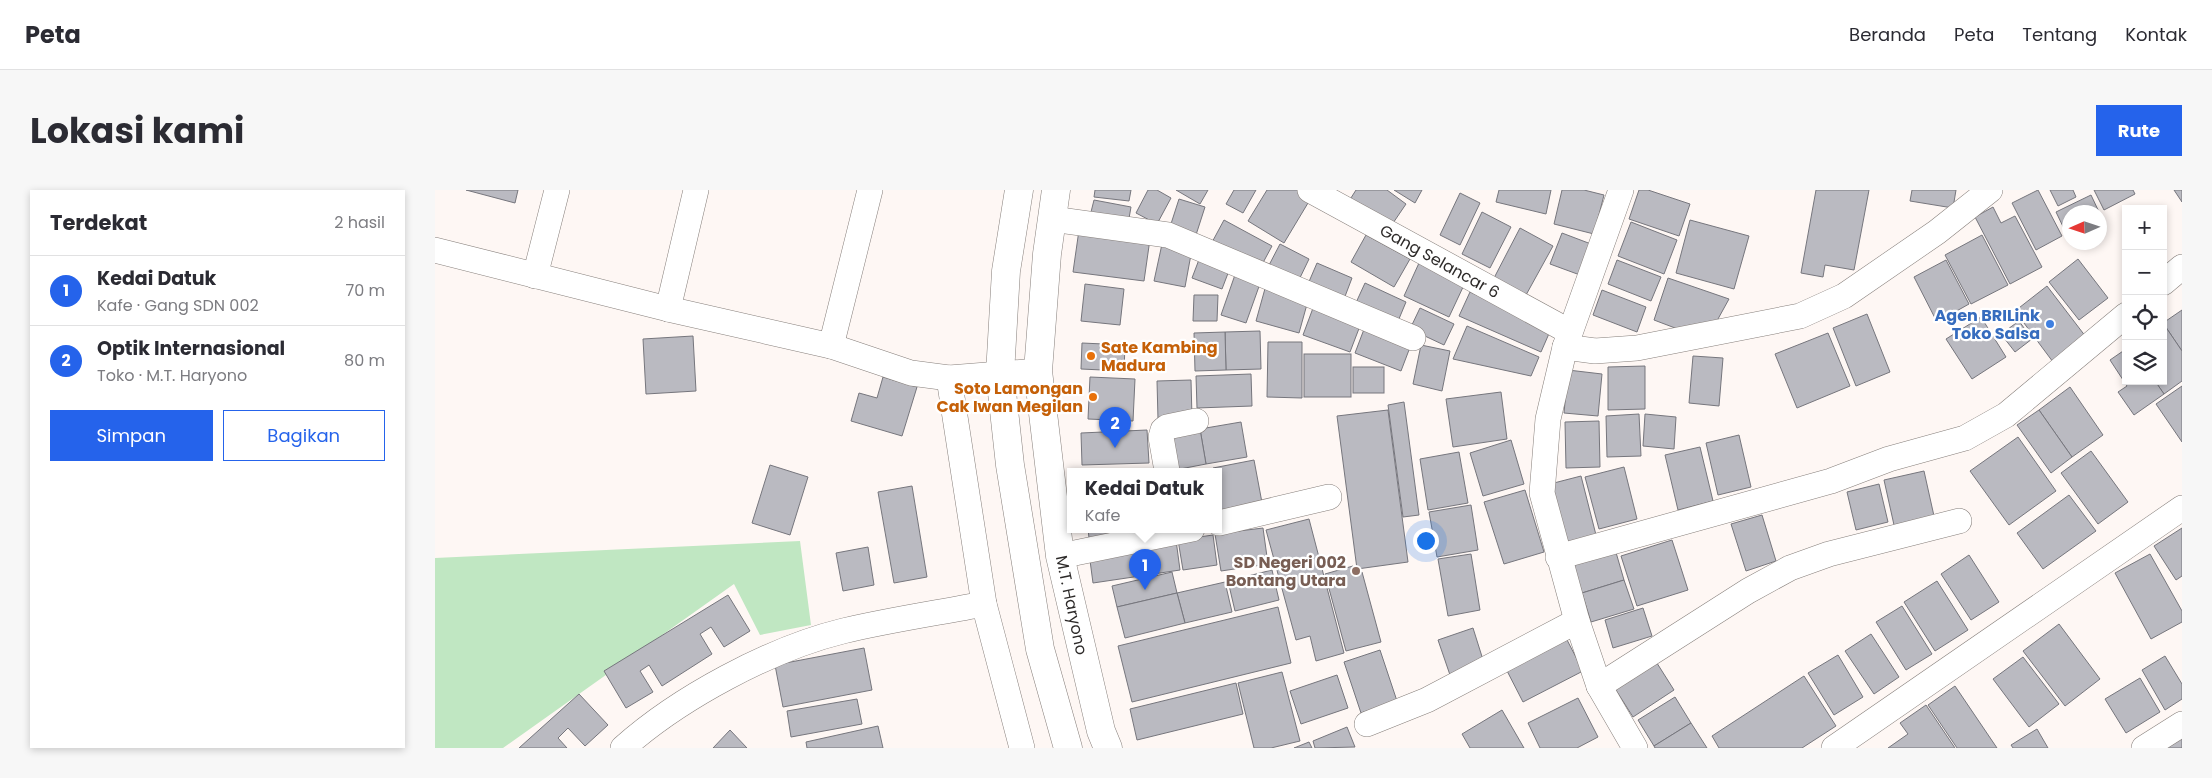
<!DOCTYPE html>
<html lang="id">
<meta charset="utf-8">
<style>
:root{--surface:#fff;--page:#f7f7f7;--text:#2b2b33;--muted:#7c7c81;--line:#e1e1e2;--accent:#2563eb}
body{margin:0;font-family:Poppins,sans-serif;background:var(--page);color:var(--text)}
.controls{position:absolute;right:15px;top:15px;display:grid;overflow:hidden;border-radius:0px;box-shadow:0 2px 8px #0003}
.controls button{width:45px;height:45px;display:grid;place-items:center;padding:0;border:0;border-bottom:1px solid var(--line);background:var(--surface);color:var(--text);font:25px sans-serif}
.compass{position:absolute;left:1627px;top:15px;width:45px;height:45px;border-radius:50%;background:var(--surface);box-shadow:0 2px 8px #0003;rotate:267deg}
.you{position:absolute;left:990px;top:350px;width:18px;height:18px;margin:-12px;border:4px solid #fff;border-radius:50%;background:#1a73e8;box-shadow:0 0 0 8px #1a73e833}
.badge{display:grid;place-items:center;width:32px;height:32px;border-radius:50%;background:var(--accent);color:#fff;font-size:16px;font-weight:700}
.pin{position:absolute;translate:-50% -41px;filter:drop-shadow(0 1px 2px #0008)}
.pin::after{content:'';position:absolute;top:26px;width:18px;height:15px;background:inherit;clip-path:polygon(0 0,100% 0,50% 100%)}
.popup{position:absolute;left:632px;top:278px;width:155px;height:65px;box-sizing:border-box;display:grid;place-content:center;border-radius:0px;background:var(--surface);filter:drop-shadow(0 1px 4px #0005);font-size:16px;white-space:nowrap;color:var(--muted)}
.popup b{font-size:19px;color:var(--text)}
.popup::after{content:'';position:absolute;left:50%;top:100%;margin-left:-10px;border:10px solid transparent;border-top-color:var(--surface)}
.list{margin:0;padding:0;list-style:none}
h2{display:flex;justify-content:space-between;align-items:center;height:65px;margin:0;padding:0 20px;font-size:21px}
h2 small{font-size:16px;font-weight:400;color:var(--muted)}
.list li{display:grid;grid-template-columns:32px 1fr auto;gap:15px;align-items:center;box-sizing:border-box;height:70px;padding:0 20px;border-top:1px solid var(--line)}
.list b{display:block;font-size:19px;white-space:nowrap}
.list p{margin:0;font-size:16px;white-space:nowrap;color:var(--muted)}
.list em{font-size:16px;font-style:normal;color:var(--muted)}
.actions{display:flex;gap:10px;padding:15px 20px}
.actions a{flex:1;padding:11px 0;border:1px solid var(--accent);border-radius:0px;text-align:center;font-size:18px;color:var(--accent)}
.actions .main{background:var(--accent);color:#fff}
.icon{flex:none;width:28px;height:28px;fill:none;stroke:currentColor;stroke-width:2;stroke-linecap:round;stroke-linejoin:round}
.map{position:relative;flex:none;width:1747px;height:558px;overflow:hidden;border-radius:0px}
header{display:flex;align-items:center;gap:30px;box-sizing:border-box;height:70px;padding:0 25px;background:var(--surface);border-bottom:1px solid var(--line)}
header strong{font-size:24px}
nav{display:flex;gap:28px;margin-inline-start:auto;font-size:18px}
.intro{display:flex;align-items:center;justify-content:space-between;box-sizing:border-box;height:120px;padding:0 30px}
h1{margin:0;font-size:35px}
.button{padding:12px 22px;border-radius:0px;background:var(--accent);color:#fff;font-size:18px;font-weight:700}
main{display:flex;gap:30px;padding:0 30px}
aside{flex:1;background:var(--surface);border-radius:0px;box-shadow:0 2px 8px #0003}
.map>svg:first-child{display:block}
</style>
<header>
<strong>Peta</strong>
<nav><a>Beranda</a><a>Peta</a><a>Tentang</a><a>Kontak</a></nav>
</header>
<div class="intro"><h1>Lokasi kami</h1><a class="button">Rute</a></div>
<main>
<aside>
<h2>Terdekat<small>2 hasil</small></h2>
<ul class="list">
<li><span class="badge">1</span><div><b>Kedai Datuk</b><p>Kafe · Gang SDN 002</p></div><em>70 m</em></li>
<li><span class="badge">2</span><div><b>Optik Internasional</b><p>Toko · M.T. Haryono</p></div><em>80 m</em></li>
</ul>
<div class="actions"><a class="main">Simpan</a><a>Bagikan</a></div>
</aside>
<div class="map">
<svg width="1747" height="558" viewBox="0 0 1747 558">
<rect width="100%" height="100%" fill="#fef7f4"/>
<!-- green -->
<polygon fill="#c0e7c2" points="365,351 376,435 325,445 299,394 68,558 0,558 0,368"/>
<!-- building -->
<g fill="#babac1" stroke="#76767d">
<polygon points="31,0 83,0 80,13"/>
<polygon points="660,0 696,0 694,11 659,7"/>
<polygon points="713,0 722,0 736,8 722,34 701,23"/>
<polygon points="741,0 773,0 765,14"/>
<polygon points="799,0 821,0 808,23 791,14"/>
<polygon points="832,0 863,0 876,8 849,53 813,31"/>
<polygon points="921,0 952,0 971,14 954,39 914,11"/>
<polygon points="959,0 987,0 980,13"/>
<polygon points="1064,0 1116,0 1111,24 1061,12"/>
<polygon points="1127,0 1149,0 1169,5 1159,44 1119,34"/>
<polygon points="1204,0 1213,0 1255,14 1244,46 1194,29"/>
<polygon points="1381,0 1434,0 1419,80 1390,75 1388,87 1366,83"/>
<polygon points="1477,0 1521,0 1518,18 1475,11"/>
<polygon points="1603,0 1627,46 1601,60 1577,13"/>
<polygon points="1615,0 1638,0 1641,7 1623,16"/>
<polygon points="1659,0 1698,0 1700,4 1669,20"/>
<polygon points="1739,0 1747,0 1747,12"/>
<polygon points="1025,3 1045,13 1025,55 1005,45"/>
<polygon points="1656,5 1664,22 1634,22 1633,47 1621,22"/>
<polygon points="744,9 770,17 760,48 734,40"/>
<polygon points="659,10 696,17 693,34 655,26"/>
<polygon points="1558,17 1566,33 1580,26 1607,77 1575,94 1540,27"/>
<polygon points="1047,22 1076,37 1055,78 1027,64"/>
<polygon points="789,30 837,56 823,82 775,56"/>
<polygon points="1255,30 1314,46 1299,99 1241,83"/>
<polygon points="1196,32 1242,50 1229,84 1183,66"/>
<polygon points="1085,38 1118,56 1091,105 1059,88"/>
<polygon points="644,40 715,49 709,91 638,82"/>
<polygon points="1127,43 1156,54 1145,85 1115,74"/>
<polygon points="931,45 975,69 959,97 916,72"/>
<polygon points="1547,45 1573,95 1536,114 1510,65"/>
<polygon points="727,54 757,59 750,97 719,91"/>
<polygon points="845,54 874,69 862,94 832,79"/>
<polygon points="765,67 795,78 787,99 757,88"/>
<polygon points="1643,69 1673,108 1644,130 1614,92"/>
<polygon points="1182,70 1226,87 1216,111 1173,94"/>
<polygon points="1511,70 1534,114 1502,132 1479,87"/>
<polygon points="882,73 917,88 909,109 873,94"/>
<polygon points="984,73 1029,95 1014,127 969,106"/>
<polygon points="802,79 827,88 811,133 786,125"/>
<polygon points="1233,88 1294,109 1278,138 1248,141 1219,130"/>
<polygon points="930,93 971,112 961,136 919,117"/>
<polygon points="650,94 689,99 685,135 646,131"/>
<polygon points="831,95 874,107 864,143 821,131"/>
<polygon points="1612,96 1651,147 1618,172 1580,121"/>
<polygon points="1167,100 1211,117 1202,142 1158,125"/>
<polygon points="1035,102 1116,139 1106,162 1024,126"/>
<polygon points="759,105 783,105 782,131 758,131"/>
<polygon points="881,110 928,128 915,162 868,145"/>
<polygon points="985,118 1019,134 1009,155 975,139"/>
<polygon points="1747,120 1747,161 1728,133"/>
<polygon points="1432,124 1455,182 1421,196 1398,138"/>
<polygon points="1546,127 1571,167 1537,189 1511,149"/>
<polygon points="1584,131 1597,149 1580,162 1566,144"/>
<polygon points="1728,133 1747,161 1747,191 1729,204 1720,191 1728,191"/>
<polygon points="931,134 977,152 966,181 920,163"/>
<polygon points="1032,136 1104,167 1096,186 1018,169"/>
<polygon points="825,141 826,179 791,180 790,142"/>
<polygon points="790,142 791,180 760,181 759,143"/>
<polygon points="1393,143 1415,196 1362,218 1340,164"/>
<polygon points="258,146 261,201 211,204 208,149"/>
<polygon points="833,152 867,152 867,208 832,207"/>
<polygon points="647,153 690,155 689,181 646,179"/>
<polygon points="986,155 1015,161 1007,201 978,194"/>
<polygon points="1691,159 1691,191 1720,191 1729,204 1699,225 1683,202 1692,196 1675,170"/>
<rect x="869" y="164" width="47" height="43"/>
<polygon points="1258,166 1288,168 1284,216 1254,213"/>
<polygon points="1210,176 1210,219 1173,220 1173,177"/>
<rect x="918" y="177" width="31" height="26"/>
<polygon points="1133,180 1167,184 1163,226 1129,223"/>
<polygon points="816,184 817,216 762,218 761,186"/>
<polygon points="448,187 482,197 467,246 416,231 424,203 442,208"/>
<polygon points="655,187 700,189 698,231 653,229"/>
<polygon points="756,190 757,228 723,229 722,191"/>
<polygon points="1747,196 1747,252 1721,214"/>
<polygon points="1635,197 1668,245 1637,267 1604,220"/>
<polygon points="1066,202 1072,249 1018,257 1011,209"/>
<polygon points="969,212 984,325 968,327 953,215"/>
<polygon points="953,220 973,372 922,379 902,226"/>
<polygon points="1604,220 1637,267 1616,283 1582,235"/>
<polygon points="1204,224 1206,266 1172,267 1171,226"/>
<polygon points="1210,224 1241,227 1239,259 1208,256"/>
<polygon points="1164,231 1165,277 1131,278 1130,232"/>
<polygon points="806,232 812,267 771,274 765,239"/>
<polygon points="765,239 771,274 740,280 734,245"/>
<polygon points="712,240 714,273 647,275 646,243"/>
<polygon points="1304,245 1316,297 1283,305 1271,253"/>
<polygon points="1583,247 1621,301 1574,335 1535,281"/>
<polygon points="1076,250 1089,294 1048,306 1035,263"/>
<polygon points="1265,257 1278,311 1243,320 1230,265"/>
<polygon points="1656,261 1693,312 1663,334 1626,283"/>
<polygon points="1024,262 1033,313 993,320 985,269"/>
<polygon points="819,270 828,318 787,326 784,310 784,281 779,281 778,278"/>
<polygon points="335,275 373,287 355,345 317,333"/>
<polygon points="1189,277 1202,329 1164,339 1150,287"/>
<polygon points="1489,281 1499,326 1459,335 1449,290"/>
<polygon points="1146,286 1161,345 1130,353 1115,294"/>
<polygon points="1444,294 1453,332 1421,340 1412,302"/>
<polygon points="477,296 492,387 459,393 443,302"/>
<polygon points="1090,300 1109,362 1069,374 1049,312"/>
<polygon points="1634,305 1661,341 1608,379 1582,343"/>
<polygon points="1036,315 1043,360 1002,367 994,322"/>
<polygon points="1327,325 1341,371 1311,381 1296,334"/>
<polygon points="874,329 909,463 881,471 875,446 861,450 831,340"/>
<polygon points="828,338 833,374 786,381 780,344"/>
<polygon points="1747,338 1747,386 1741,390 1719,356"/>
<polygon points="653,339 703,339 654,348"/>
<polygon points="778,345 782,375 748,380 743,350"/>
<polygon points="741,350 745,380 712,385 708,355"/>
<polygon points="1237,350 1253,400 1202,416 1186,366"/>
<polygon points="708,355 712,385 658,393 654,363"/>
<polygon points="433,357 439,395 408,401 401,363"/>
<polygon points="1180,359 1189,390 1147,403 1137,372"/>
<polygon points="1036,364 1045,420 1013,426 1003,369"/>
<polygon points="1715,364 1747,421 1747,432 1716,449 1680,383"/>
<polygon points="1534,365 1564,412 1536,430 1506,384"/>
<polygon points="918,376 920,384 927,382 946,452 911,461 890,384"/>
<polygon points="837,380 844,410 800,421 793,391"/>
<polygon points="737,382 742,403 682,417 677,396"/>
<polygon points="1189,390 1199,419 1156,432 1147,403"/>
<polygon points="1502,391 1533,440 1500,461 1469,412"/>
<polygon points="790,392 797,422 750,433 742,403"/>
<polygon points="742,403 750,433 690,448 682,417"/>
<polygon points="293,405 315,441 289,457 276,437 265,444 277,464 227,496 214,475 205,481 218,502 191,518 169,481"/>
<polygon points="1467,416 1497,464 1471,480 1441,432"/>
<polygon points="843,417 856,473 697,512 683,456"/>
<polygon points="1208,418 1217,446 1178,458 1170,430"/>
<polygon points="1624,434 1665,489 1630,516 1588,461"/>
<polygon points="1038,438 1049,473 1015,485 1003,450"/>
<polygon points="1129,444 1148,481 1088,512 1069,475"/>
<polygon points="1436,444 1464,487 1439,504 1410,461"/>
<polygon points="429,458 437,500 348,517 340,475"/>
<polygon points="945,460 962,511 926,523 909,472"/>
<polygon points="1403,465 1428,507 1399,525 1373,483"/>
<polygon points="1730,466 1747,494 1747,509 1730,520 1707,480"/>
<polygon points="1588,467 1624,514 1594,537 1558,489"/>
<polygon points="1220,470 1239,500 1198,527 1179,497"/>
<polygon points="847,482 865,551 836,558 819,558 803,493"/>
<polygon points="902,485 913,518 866,534 855,501"/>
<polygon points="1369,486 1401,536 1367,558 1284,558 1277,546"/>
<polygon points="1705,488 1725,522 1691,543 1670,509"/>
<polygon points="801,493 808,524 702,550 695,519"/>
<polygon points="1520,496 1562,558 1522,558 1493,515"/>
<polygon points="144,504 173,535 150,556 133,538 123,548 132,558 84,558"/>
<polygon points="1240,507 1256,533 1219,556 1203,530"/>
<polygon points="1143,508 1163,547 1142,558 1105,558 1093,533"/>
<polygon points="422,509 427,534 356,547 352,521"/>
<polygon points="1491,515 1520,558 1453,558 1473,544 1465,533"/>
<polygon points="1067,520 1089,558 1035,558 1027,544"/>
<polygon points="1256,533 1272,558 1220,558 1219,556"/>
<polygon points="443,536 448,558 372,558 371,552"/>
<polygon points="912,537 920,557 880,558 878,551"/>
<polygon points="1602,539 1613,558 1578,558 1576,555"/>
<polygon points="295,540 312,558 278,558"/>
<polygon points="1747,547 1747,558 1729,558"/>
<polygon points="874,552 877,558 859,558"/>
</g>
<g fill="none" stroke-linecap="round" stroke-linejoin="round">
<!-- minor casing -->
<g stroke="#867f7b" stroke-width="26">
<g id="minor">
<polyline points="875,0 1135,142"/>
<polyline points="1186,0 1130,157 1113,229 1107,303 1142,431 1164,496 1200,558"/>
<polyline points="617,29 733,45 978,148"/>
<polyline points="0,60 233,119 396,156 476,183 514,188 603,181"/>
<polyline points="100,86 122,0"/>
<polyline points="1728,93 1747,77"/>
<polyline points="233,119 261,0"/>
<polyline points="396,156 435,0"/>
<polyline points="1130,157 1160,161 1202,158 1365,126 1409,106 1502,42 1555,0"/>
<polyline points="514,188 549,414 587,558"/>
<polyline points="732,281 726,247 728,240 732,237 761,231"/>
<polyline points="784,333 894,307"/>
<polyline points="625,366 757,339"/>
<polyline points="1123,367 1396,291 1454,269 1530,248 1571,225 1691,125"/>
<polyline points="1164,496 1313,401 1355,378 1394,364 1524,331"/>
<polyline points="932,534 992,510 1142,431"/>
<path d="M 188,558 C 244,508 335,459 408,441 C 454,430 502,423 549,414"/>
<polyline points="1399,558 1747,318"/>
<polyline points="1709,558 1747,534"/>
</g>
</g>
<!-- secondary casing -->
<g stroke="#867f7b" stroke-width="29">
<g id="secondary">
<polyline points="584,0 571,81 565,184 575,275 605,459 633,558"/>
<polyline points="621,0 612,64 603,181 625,366 666,541 673,558"/>
</g>
</g>
<!-- minor -->
<use href="#minor" stroke="#fff" stroke-width="25"/>
<!-- secondary -->
<use href="#secondary" stroke="#fff" stroke-width="28"/>
</g>
<!-- markers -->
<circle fill="#3f7fe0" stroke="#fff" stroke-width="2" cx="1615" cy="134" r="5"/>
<g fill="#e8710a" stroke="#fff" stroke-width="2">
<circle cx="656" cy="166" r="5"/>
<circle cx="658" cy="207" r="5"/>
</g>
<circle fill="#8d6e63" stroke="#fff" stroke-width="2" cx="921" cy="381" r="5"/>
<g text-anchor="middle" stroke-width="4.5" stroke-linejoin="round" paint-order="stroke">
<!-- street labels -->
<g font-size="16" fill="#2d2a29" stroke="#fff">
<text transform="translate(1005 71) rotate(29)" y="6">Gang Selancar 6</text>
<text transform="translate(637 415) rotate(78)" y="6">M.T. Haryono</text>
</g>
<!-- shop labels -->
<g font-size="16" font-weight="bold" fill="#366cbe" stroke="#fff" text-anchor="end">
<text x="1605" y="131">Agen BRILink<tspan x="1605" dy="18">Toko Salsa</tspan></text>
</g>
<!-- food labels -->
<g font-size="16" font-weight="bold" fill="#c56008" stroke="#fff" text-anchor="start">
<text x="666" y="163">Sate Kambing<tspan x="666" dy="18">Madura</tspan></text>
<text x="648" y="204" text-anchor="end">Soto Lamongan<tspan x="648" dy="18">Cak Iwan Megilan</tspan></text>
</g>
<!-- education labels -->
<g font-size="16" font-weight="bold" fill="#785e54" stroke="#fff" text-anchor="end">
<text x="911" y="378">SD Negeri 002<tspan x="911" dy="18">Bontang Utara</tspan></text>
</g>
</g>
</svg>
<div class="controls">
<button>+</button>
<button>−</button>
<button><svg class="icon" aria-label="locate" viewBox="0 0 24 24"><circle cx="12" cy="12" r="6"/><path d="M12 2v4M12 18v4M2 12h4M18 12h4"/></svg></button>
<button><svg class="icon" aria-label="layers" viewBox="0 0 24 24"><path d="M12 4l9 5-9 5-9-5zM3 14l9 5 9-5"/></svg></button>
</div>
<svg class="compass" viewBox="-18 -18 36 36"><path d="M0-13l5 13h-10z" fill="#e53935"/><path d="M0 13l5-13h-10z" fill="#7c7c81"/></svg>
<div class="you"></div>
<div class="pin badge" style="left:710px;top:400px">1</div>
<div class="popup"><b>Kedai Datuk</b>Kafe</div>
<div class="pin badge" style="left:680px;top:258px">2</div>
</div>
</main>
